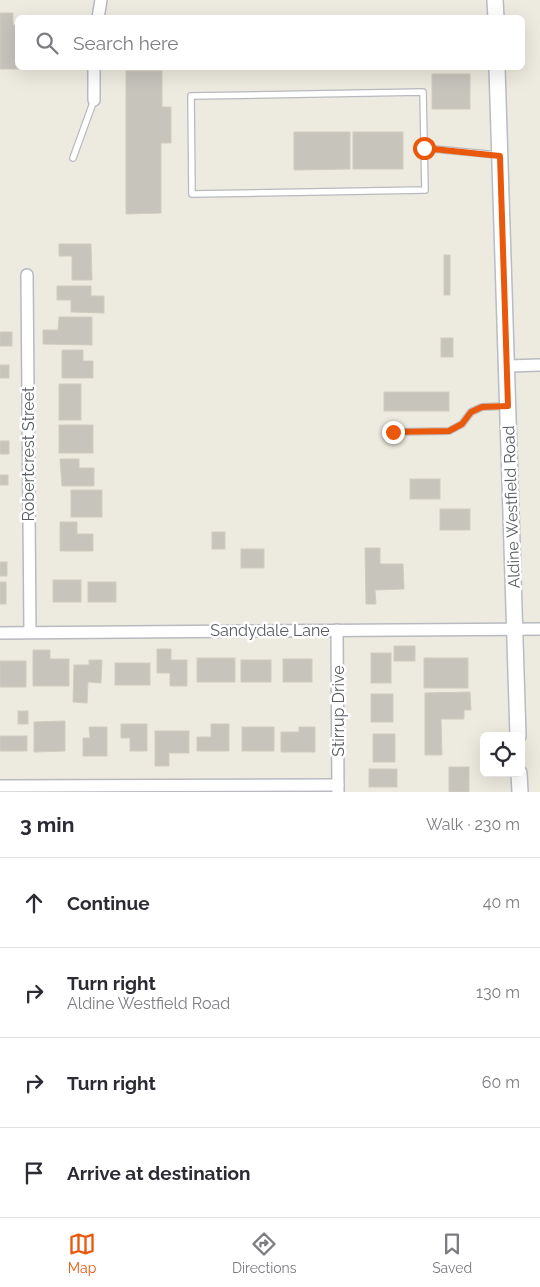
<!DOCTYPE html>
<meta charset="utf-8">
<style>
:root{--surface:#fff;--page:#f7f7f7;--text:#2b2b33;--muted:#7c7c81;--line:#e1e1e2;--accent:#ea580c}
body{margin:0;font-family:Raleway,sans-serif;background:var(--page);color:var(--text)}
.controls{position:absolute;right:15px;bottom:15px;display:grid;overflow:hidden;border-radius:8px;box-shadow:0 5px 20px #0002}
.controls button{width:45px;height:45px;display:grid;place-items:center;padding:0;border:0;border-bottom:1px solid var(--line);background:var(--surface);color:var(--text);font:25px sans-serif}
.stop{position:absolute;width:15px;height:15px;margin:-11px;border:4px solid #ea580c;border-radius:50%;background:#fff}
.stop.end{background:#ea580c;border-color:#fff;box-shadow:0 1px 5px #0008}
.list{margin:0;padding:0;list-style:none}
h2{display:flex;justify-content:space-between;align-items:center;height:65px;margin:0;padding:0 20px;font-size:21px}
h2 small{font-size:16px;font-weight:400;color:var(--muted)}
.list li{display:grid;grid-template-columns:32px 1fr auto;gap:15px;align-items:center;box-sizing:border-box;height:90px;padding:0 20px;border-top:1px solid var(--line)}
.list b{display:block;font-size:19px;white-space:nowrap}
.list p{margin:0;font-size:16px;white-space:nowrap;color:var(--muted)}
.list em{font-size:16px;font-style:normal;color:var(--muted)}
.icon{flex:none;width:28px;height:28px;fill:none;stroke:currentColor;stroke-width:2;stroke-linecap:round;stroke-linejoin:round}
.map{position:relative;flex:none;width:540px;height:792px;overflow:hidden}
.search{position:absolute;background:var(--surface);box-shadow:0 5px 20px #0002;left:15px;right:15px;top:15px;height:55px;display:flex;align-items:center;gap:12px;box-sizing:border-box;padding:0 18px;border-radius:8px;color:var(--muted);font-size:19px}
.sheet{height:425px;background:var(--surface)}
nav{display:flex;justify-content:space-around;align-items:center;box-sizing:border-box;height:70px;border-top:1px solid var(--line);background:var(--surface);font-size:14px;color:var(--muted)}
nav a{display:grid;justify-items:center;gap:2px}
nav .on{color:var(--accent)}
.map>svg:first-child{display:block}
</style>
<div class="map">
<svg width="540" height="792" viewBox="0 0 540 792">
<rect width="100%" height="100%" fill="#edeadf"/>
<!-- building -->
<g fill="#c7c4bc" stroke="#d1ccbd">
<polygon points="0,13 13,13 13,25 18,25 18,68 20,69 0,69"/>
<polygon points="126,71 162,71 162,107 171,107 171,143 161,143 161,213 126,214"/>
<rect x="432" y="74" width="38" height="35"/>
<polygon points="294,132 350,132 350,169 294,170"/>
<rect x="353" y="132" width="50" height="37"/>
<polygon points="59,244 91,244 92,280 72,280 72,256 59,256"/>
<rect x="444" y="255" width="6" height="40"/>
<polygon points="57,286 91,286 91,296 104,296 104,313 71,312 71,300 57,300"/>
<polygon points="59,317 92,317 92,345 43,344 43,330 58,330"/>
<rect x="0" y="332" width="12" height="14"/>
<rect x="441" y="338" width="12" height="19"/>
<polygon points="62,350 83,350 83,361 93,361 93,378 62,378"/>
<rect x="0" y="365" width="9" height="13"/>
<rect x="59" y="384" width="22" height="36"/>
<rect x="384" y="392" width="65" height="19"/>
<rect x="59" y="425" width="34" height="28"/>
<rect x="0" y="441" width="9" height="13"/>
<polygon points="60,459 79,459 79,468 94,468 94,486 62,486"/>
<rect x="0" y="475" width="8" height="10"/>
<rect x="410" y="479" width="30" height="20"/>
<rect x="71" y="490" width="31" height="27"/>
<rect x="440" y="509" width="30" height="21"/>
<polygon points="60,522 77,522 77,534 93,534 93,551 60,551"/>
<rect x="212" y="532" width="13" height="17"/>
<polygon points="365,548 380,548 380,564 403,564 404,589 375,590 376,604 366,604"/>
<rect x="241" y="549" width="23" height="19"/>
<rect x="0" y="562" width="7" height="14"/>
<rect x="53" y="580" width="28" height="22"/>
<rect x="0" y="582" width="6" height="22"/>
<rect x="88" y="582" width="28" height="20"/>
<rect x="394" y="646" width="21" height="15"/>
<polygon points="157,649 171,649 171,660 187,660 187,686 170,686 170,673 157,673"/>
<polygon points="33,650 50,650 50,659 69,659 69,686 33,686"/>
<rect x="371" y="653" width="20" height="30"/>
<rect x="197" y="658" width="38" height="24"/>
<rect x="424" y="658" width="44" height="30"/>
<rect x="283" y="659" width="29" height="23"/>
<polygon points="89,660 102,660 101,683 88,682 87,703 73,702 74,665 89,665"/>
<rect x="241" y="660" width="30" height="22"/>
<rect x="0" y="661" width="26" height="26"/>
<rect x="115" y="663" width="35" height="22"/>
<polygon points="470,692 471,710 464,710 464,719 441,719 442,755 425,755 425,693"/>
<rect x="371" y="694" width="22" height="28"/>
<rect x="18" y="711" width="10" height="13"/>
<polygon points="65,721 65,751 34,752 34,722"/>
<polygon points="121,724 147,724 147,751 130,751 130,738 121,738"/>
<polygon points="211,724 229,724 229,751 197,751 197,737 211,737"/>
<polygon points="89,727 107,727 107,756 83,756 83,738 90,738"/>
<rect x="242" y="727" width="32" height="24"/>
<polygon points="299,727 315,727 315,752 281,752 281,732 299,732"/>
<polygon points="155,731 189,731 189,753 169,753 169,766 155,766"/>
<rect x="373" y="734" width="22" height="28"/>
<rect x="0" y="736" width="27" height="15"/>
<rect x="449" y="767" width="20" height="25"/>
<rect x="369" y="769" width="28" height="18"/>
</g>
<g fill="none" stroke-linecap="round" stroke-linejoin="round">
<!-- service casing -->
<g stroke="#b8bac0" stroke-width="8">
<g id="service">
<polygon points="423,92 425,190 192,194 191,96"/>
<polyline points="424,148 498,155"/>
<polyline points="73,158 94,100"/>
<polyline points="393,432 449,431 462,424 471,412 482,407 506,406"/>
</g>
</g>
<!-- minor casing -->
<g stroke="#b8bac0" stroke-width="14">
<g id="minor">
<polyline points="98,18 101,0"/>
<polyline points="94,100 94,68"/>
<polyline points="27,275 30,632"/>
<polyline points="507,366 540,365"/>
<polyline points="337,630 338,792"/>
<polyline points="0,633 540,629"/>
<polyline points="0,786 338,785"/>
</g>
</g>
<!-- secondary casing -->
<g stroke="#b8bcc3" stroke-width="18">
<g id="secondary">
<polyline points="495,0 496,18"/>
<polyline points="497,68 518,736"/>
<polyline points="519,773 520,792"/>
</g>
</g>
<!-- service -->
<use href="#service" stroke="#fff" stroke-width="5.5"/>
<!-- minor -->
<use href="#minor" stroke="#fff" stroke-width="11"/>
<!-- secondary -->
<use href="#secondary" stroke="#fff" stroke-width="15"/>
</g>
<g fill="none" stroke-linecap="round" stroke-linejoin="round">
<!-- route -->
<polyline stroke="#ea580c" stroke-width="6" points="393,432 449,431 462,424 471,412 482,407 508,406 500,156 424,148"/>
</g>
<g text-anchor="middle" stroke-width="5" stroke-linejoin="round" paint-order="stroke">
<!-- street labels -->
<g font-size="16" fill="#585c62" stroke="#fff">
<text transform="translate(28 454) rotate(-90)" y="6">Robertcrest Street</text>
<text transform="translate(511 507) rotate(-92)" y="6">Aldine Westfield Road</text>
<text x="270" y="636">Sandydale Lane</text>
<text transform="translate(338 711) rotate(-90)" y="6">Stirrup Drive</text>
</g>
</g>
</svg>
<div class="controls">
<button><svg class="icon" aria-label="locate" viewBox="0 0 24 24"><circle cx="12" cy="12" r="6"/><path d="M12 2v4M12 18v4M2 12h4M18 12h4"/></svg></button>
</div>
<div class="stop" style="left:424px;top:148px"></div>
<div class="stop end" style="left:393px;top:432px"></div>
<div class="search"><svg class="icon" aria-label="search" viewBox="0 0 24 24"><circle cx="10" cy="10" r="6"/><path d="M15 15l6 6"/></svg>Search here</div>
</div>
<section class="sheet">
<h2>3 min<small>Walk · 230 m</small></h2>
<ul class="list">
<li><svg class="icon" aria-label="ahead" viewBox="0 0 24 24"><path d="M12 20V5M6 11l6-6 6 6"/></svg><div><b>Continue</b></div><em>40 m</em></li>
<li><svg class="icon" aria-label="right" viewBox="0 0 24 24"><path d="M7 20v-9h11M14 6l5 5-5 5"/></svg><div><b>Turn right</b><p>Aldine Westfield Road</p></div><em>130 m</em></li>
<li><svg class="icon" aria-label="right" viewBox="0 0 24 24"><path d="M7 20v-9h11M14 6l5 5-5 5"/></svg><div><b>Turn right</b></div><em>60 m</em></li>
<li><svg class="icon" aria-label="arrive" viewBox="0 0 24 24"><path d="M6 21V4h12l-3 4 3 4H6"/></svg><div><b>Arrive at destination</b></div></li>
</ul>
</section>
<nav>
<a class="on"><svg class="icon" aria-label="map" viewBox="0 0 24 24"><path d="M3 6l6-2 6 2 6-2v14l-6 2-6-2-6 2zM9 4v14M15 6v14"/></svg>Map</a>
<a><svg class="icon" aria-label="directions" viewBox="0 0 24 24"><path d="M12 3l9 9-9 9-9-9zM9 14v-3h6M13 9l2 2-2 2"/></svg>Directions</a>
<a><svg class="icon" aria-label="saved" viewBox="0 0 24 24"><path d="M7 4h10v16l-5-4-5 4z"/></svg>Saved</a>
</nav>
